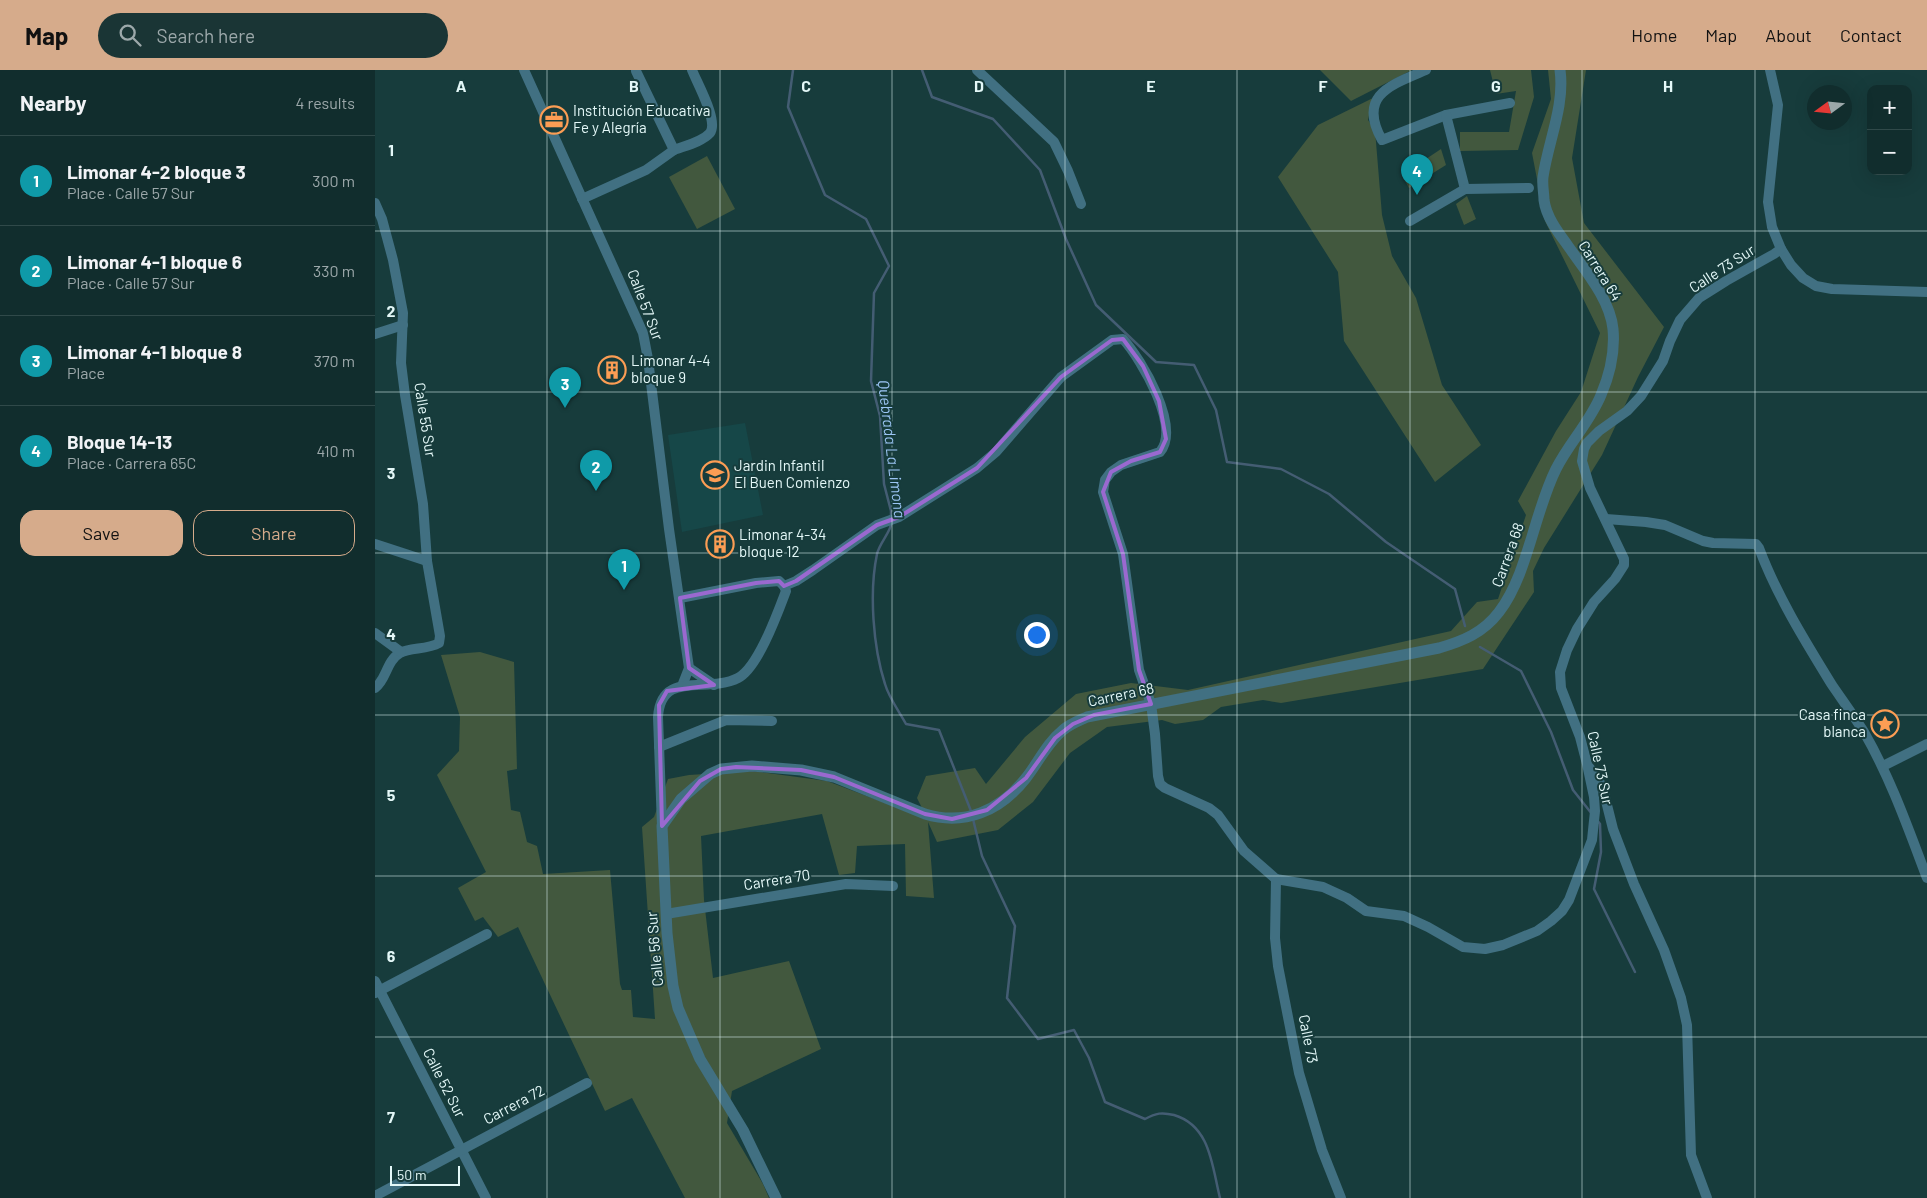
<!DOCTYPE html>
<meta charset="utf-8">
<style>
:root{--surface:#112d2d;--page:#1a3535;--text:#f1f3f6;--muted:#9ca8aa;--line:#304949;--accent:#d6ab8b}
body{margin:0;font-family:Barlow,sans-serif;background:var(--page);color:var(--text)}
.controls{position:absolute;right:15px;top:15px;display:grid;overflow:hidden;border-radius:10px;box-shadow:0 5px 20px #0002}
.controls button{width:45px;height:45px;display:grid;place-items:center;padding:0;border:0;border-bottom:1px solid var(--line);background:var(--surface);color:var(--text);font:25px sans-serif}
.compass{position:absolute;left:1432px;top:15px;width:45px;height:45px;border-radius:50%;background:var(--surface);box-shadow:0 5px 20px #0002;rotate:255deg}
.scale{position:absolute;left:15px;bottom:12px;width:70px;box-sizing:border-box;padding-left:5px;border:2px solid #e4f8f8;border-top:0;font-size:14px;line-height:18px;white-space:nowrap;color:#e4f8f8;-webkit-text-stroke:4px #173c3c;paint-order:stroke}
.you{position:absolute;left:661px;top:564px;width:18px;height:18px;margin:-12px;border:4px solid #fff;border-radius:50%;background:#1a73e8;box-shadow:0 0 0 8px #1a73e833}
.badge{display:grid;place-items:center;width:32px;height:32px;border-radius:50%;background:var(--accent);color:#fff;font-size:16px;font-weight:700}
.pin{position:absolute;translate:-50% -41px;filter:drop-shadow(0 1px 2px #0008)}
.pin::after{content:'';position:absolute;top:26px;width:18px;height:15px;background:inherit;clip-path:polygon(0 0,100% 0,50% 100%)}
.list{margin:0;padding:0;list-style:none}
h2{display:flex;justify-content:space-between;align-items:center;height:65px;margin:0;padding:0 20px;font-size:21px}
h2 small{font-size:16px;font-weight:400;color:var(--muted)}
.list li{display:grid;grid-template-columns:32px 1fr auto;gap:15px;align-items:center;box-sizing:border-box;height:90px;padding:0 20px;border-top:1px solid var(--line)}
.list b{display:block;font-size:19px;white-space:nowrap}
.list p{margin:0;font-size:16px;white-space:nowrap;color:var(--muted)}
.list em{font-size:16px;font-style:normal;color:var(--muted)}
.actions{display:flex;gap:10px;padding:15px 20px}
.actions a{flex:1;padding:11px 0;border:1px solid var(--accent);border-radius:15px;text-align:center;font-size:18px;color:var(--accent)}
.actions .main{background:var(--accent);color:#111}
.icon{flex:none;width:28px;height:28px;fill:none;stroke:currentColor;stroke-width:2;stroke-linecap:round;stroke-linejoin:round}
.map{position:relative;flex:none;width:1552px;height:1128px;overflow:hidden}
header{display:flex;align-items:center;gap:30px;box-sizing:border-box;height:70px;padding:0 25px;background:var(--accent);color:#111}
header strong{font-size:24px}
nav{display:flex;gap:28px;margin-inline-start:auto;font-size:18px}
.search{width:350px;height:45px;background:var(--page);display:flex;align-items:center;gap:12px;box-sizing:border-box;padding:0 18px;border-radius:28px;color:var(--muted);font-size:19px}
main{display:flex}
aside{flex:1;background:var(--surface)}
.map>svg:first-child{display:block}
</style>
<header>
<strong>Map</strong>
<div class="search"><svg class="icon" aria-label="search" viewBox="0 0 24 24"><circle cx="10" cy="10" r="6"/><path d="M15 15l6 6"/></svg>Search here</div>
<nav><a>Home</a><a>Map</a><a>About</a><a>Contact</a></nav>
</header>
<main>
<aside>
<h2>Nearby<small>4 results</small></h2>
<ul class="list">
<li><span class="badge" style="background:#0f9aa8">1</span><div><b>Limonar 4-2 bloque 3</b><p>Place · Calle 57 Sur</p></div><em>300 m</em></li>
<li><span class="badge" style="background:#0f9aa8">2</span><div><b>Limonar 4-1 bloque 6</b><p>Place · Calle 57 Sur</p></div><em>330 m</em></li>
<li><span class="badge" style="background:#0f9aa8">3</span><div><b>Limonar 4-1 bloque 8</b><p>Place</p></div><em>370 m</em></li>
<li><span class="badge" style="background:#0f9aa8">4</span><div><b>Bloque 14-13</b><p>Place · Carrera 65C</p></div><em>410 m</em></li>
</ul>
<div class="actions"><a class="main">Save</a><a>Share</a></div>
</aside>
<div class="map">
<svg width="1552" height="1128" viewBox="0 0 1552 1128">
<rect width="100%" height="100%" fill="#173c3c"/>
<!-- built -->
<polygon fill="#164748" points="370,353 388,445 307,462 293,365"/>
<!-- green -->
<g fill="#42583e">
<polygon points="945,0 1037,0 976,31"/>
<polygon points="1115,0 1156,0 1159,27 1143,80 1085,81 1085,62 1134,62 1141,21 1121,24"/>
<polygon points="1173,0 1211,0 1197,88 1209,153 1289,257 1263,307 1227,385 1169,478 1158,501 1159,522 1108,599 906,633 888,630 846,637 828,650 800,654 787,650 732,657 695,683 658,732 623,760 562,772 553,752 559,828 531,826 530,774 482,776 480,803 464,805 447,744 326,766 329,830 338,908 414,891 446,979 357,1021 352,1053 388,1114 394,1128 310,1128 257,1028 230,1041 143,857 123,867 108,847 100,851 83,818 111,802 62,705 84,681 85,647 66,585 105,582 139,592 142,699 132,701 136,740 145,742 152,772 162,776 168,804 235,800 245,914 247,920 256,920 258,947 280,949 267,757 279,747 293,709 314,705 377,701 452,711 534,742 551,746 542,728 551,706 600,698 611,714 650,667 701,624 756,613 813,620 1076,561 1102,532 1123,529 1151,445 1143,431 1181,361 1206,322 1225,263 1170,151 1157,83 1176,29"/>
<polygon points="998,28 993,50 1000,60 1007,145 1017,186 1041,228 1067,315 1106,375 1060,412 969,271 963,202 903,107 943,55"/>
<polygon points="1066,79 1071,95 1034,118 1027,105"/>
<polygon points="332,86 360,139 322,159 294,107"/>
<polygon points="1092,126 1101,149 1089,155 1081,134"/>
</g>
<g fill="none" stroke-linecap="round" stroke-linejoin="round">
<!-- stream -->
<g stroke="#445d73" stroke-width="2.5">
<polyline points="418,0 413,37 450,125 491,149 514,196 499,223 496,311 505,346 509,414 516,441 516,448"/>
<polyline points="547,0 557,27 618,49 665,100 691,169 721,235 781,292 819,295 841,340 852,392 906,399 954,424 1011,472 1080,519 1090,556"/>
<path d="M 516,454 C 516,461 504,474 502,484 C 494,522 498,577 510,614 C 514,628 524,641 531,654 L 564,660 L 596,741"/>
<polyline points="1105,577 1146,601 1176,662 1198,720 1217,744"/>
<path d="M 598,749 L 607,786 L 640,856 L 632,928 L 663,969 L 699,960 L 714,988 L 730,1032 L 770,1049 C 781,1043 787,1042 799,1045 C 836,1056 837,1097 845,1128"/>
<polyline points="1222,750 1225,754 1226,782 1219,819 1260,902"/>
</g>
<!-- minor -->
<g stroke="#417082" stroke-width="10">
<polyline points="149,0 268,263 273,289 294,459 314,598 307,616"/>
<polyline points="602,0 679,72 693,101 706,134"/>
<path d="M 1051,0 C 1016,15 982,25 1007,70 L 1071,45 L 1135,33"/>
<polyline points="1395,0 1403,35 1393,132 1397,157 1406,179 1416,195 1428,208 1441,216 1457,219 1552,222"/>
<polyline points="1071,45 1090,119"/>
<path d="M 299,80 C 309,76 327,72 335,63 C 344,51 322,13 317,0"/>
<polyline points="207,129 271,100 299,80 261,1"/>
<path d="M 0,133 L 7,149 L 18,190 L 28,243 L 26,293 L 30,325 L 48,434 L 52,491 L 65,566 L 64,573 C 52,580 35,577 25,583 C 11,591 12,609 0,618"/>
<polyline points="1035,151 1090,119 1154,118"/>
<polyline points="0,264 28,255"/>
<path d="M 1231,449 L 1271,452 L 1290,455 L 1328,471 L 1338,473 L 1381,474 L 1384,478 C 1402,526 1430,571 1457,615 C 1468,631 1479,646 1489,662 C 1516,709 1533,758 1552,808"/>
<polyline points="0,474 52,491"/>
<path d="M 409,516 L 421,511 L 438,500 L 502,455 L 524,447 L 602,398 L 621,382 L 686,307 L 737,270 L 748,269 C 767,290 806,357 785,382 L 746,395 L 736,402 L 730,410 L 728,422 L 748,484 L 764,600 L 776,634 L 780,664 L 783,706 L 785,714 L 790,718 L 834,738 L 843,745 L 869,781 L 901,809"/>
<polyline points="0,563 26,582"/>
<polyline points="314,598 339,615"/>
<polyline points="284,677 351,650 397,651"/>
<polyline points="1508,696 1552,674"/>
<polyline points="1214,697 1222,707 1228,719 1238,759 1259,814 1289,880 1306,928 1312,955 1316,1085 1332,1128"/>
<path d="M 287,756 L 283,647 C 286,599 332,624 363,608 C 383,598 403,542 411,521 L 409,516 L 404,511 L 381,513 L 305,528"/>
<polyline points="901,809 948,817 972,828 991,841 1029,846 1053,857 1088,877 1110,879 1128,875 1162,861 1176,851 1187,841 1194,830 1217,770 1220,741 1219,727 1212,694 1205,667 1186,618 1185,602 1192,580 1202,559 1219,532 1240,509 1249,495 1249,489 1215,418 1207,391 1209,379 1212,373 1224,361 1252,341 1266,326 1288,291 1295,271 1305,250 1324,228 1351,211 1399,184 1406,179"/>
<polyline points="901,809 900,868 903,896 924,1003 947,1080 966,1128"/>
<polyline points="291,844 471,814 518,816"/>
<polyline points="0,911 111,1128"/>
<polyline points="0,923 112,864"/>
<polyline points="0,1126 212,1013"/>
</g>
<!-- tertiary -->
<path stroke="#417082" stroke-width="11" d="M 401,1128 L 368,1060 L 325,989 L 303,938 L 298,916 L 292,863 L 287,756 L 306,729 L 335,704 L 346,699 L 377,696 L 426,700 L 459,707 L 550,744 C 590,756 625,741 651,708 C 663,693 672,673 688,660 C 695,654 703,651 712,647 L 1064,578 C 1088,571 1108,563 1124,542 C 1153,504 1159,443 1181,399 C 1194,373 1215,352 1226,325 C 1235,304 1240,281 1238,259 C 1235,228 1208,198 1191,173 C 1182,161 1171,146 1169,130 C 1169,123 1167,115 1168,107 C 1173,72 1190,36 1185,0"/>
</g>
<!-- marked area -->
<path fill="none" stroke="#9a69d0" stroke-width="4" stroke-linejoin="round" d="M 748,269 L 768,296 L 784,331 L 791,369 L 785,382 L 756,391 L 736,402 L 728,422 L 748,484 L 764,600 L 776,634 L 719,645 L 698,654 L 680,668 L 651,708 L 612,740 L 577,749 L 550,744 L 459,707 L 426,700 L 361,697 L 346,699 L 325,711 L 287,756 L 284,635 L 292,621 L 339,615 L 314,598 L 305,528 L 381,513 L 404,511 L 409,516 L 421,511 L 502,455 L 524,447 L 602,398 L 686,307 L 737,270 Z"/>
<!-- grid -->
<path fill="none" stroke="#e4f8f8" stroke-width="1" stroke-opacity="0.55" d="M 172,0 L 172,1128M 345,0 L 345,1128M 517,0 L 517,1128M 690,0 L 690,1128M 862,0 L 862,1128M 1035,0 L 1035,1128M 1207,0 L 1207,1128M 1380,0 L 1380,1128M 0,161 L 1552,161M 0,322 L 1552,322M 0,483 L 1552,483M 0,645 L 1552,645M 0,806 L 1552,806M 0,967 L 1552,967"/>
<!-- icons -->
<defs>
<g id="office-ring" transform="scale(1.4375)"><circle r="9.5" fill="#173c3c" stroke="#fc9d54" stroke-width="1.5"/><path d="M-6-3h4V-5.5h4V-3h4V5H-6ZM-1-4.5V-3h2v-1.5ZM-6 0V1H6V0Z" fill="#fc9d54"/></g>
<g id="building-ring" transform="scale(1.4375)"><circle r="9.5" fill="#173c3c" stroke="#fc9d54" stroke-width="1.5"/><path d="M-4-6H4V6H1V3H-1V6H-4ZM-2.5-4.3h1.7v1.8h-1.7ZM.8-4.3h1.7v1.8H.8ZM-2.5-1h1.7V.8h-1.7ZM.8-1h1.7V.8H.8Z" fill="#fc9d54"/></g>
<g id="school-ring" transform="scale(1.4375)"><circle r="9.5" fill="#173c3c" stroke="#fc9d54" stroke-width="1.5"/><path d="M0-5L7-2L0 1L-7-2ZM-4 1L0 2.5L4 1V4Q0 6-4 4Z" fill="#fc9d54"/></g>
<g id="sight-ring" transform="scale(1.4375)"><circle r="9.5" fill="#173c3c" stroke="#fc9d54" stroke-width="1.5"/><path d="M0-6L1.8-2.2L6-1.7L2.9 1.2L3.7 5.4L0 3.3L-3.7 5.4L-2.9 1.2L-6-1.7L-1.8-2.2Z" fill="#fc9d54"/></g>
</defs>
<g fill-rule="evenodd">
<use href="#office-ring" x="179" y="50"/>
<use href="#building-ring" x="237" y="300"/>
<use href="#school-ring" x="340" y="405"/>
<use href="#building-ring" x="345" y="474"/>
<use href="#sight-ring" x="1510" y="654"/>
</g>
<g text-anchor="middle" stroke-width="4" stroke-linejoin="round" paint-order="stroke">
<!-- poi labels -->
<g font-size="15" fill="#e4f8f8" stroke="#173c3c" text-anchor="start">
<text x="198" y="46">Institución Educativa<tspan x="198" dy="17">Fe y Alegría</tspan></text>
<text x="256" y="296">Limonar 4-4<tspan x="256" dy="17">bloque 9</tspan></text>
<text x="359" y="401">Jardin Infantil<tspan x="359" dy="17">El Buen Comienzo</tspan></text>
<text x="364" y="470">Limonar 4-34<tspan x="364" dy="17">bloque 12</tspan></text>
<text x="1491" y="650" text-anchor="end">Casa finca<tspan x="1491" dy="17">blanca</tspan></text>
</g>
<!-- street labels -->
<g font-size="15" fill="#e4f8f8" stroke="#173c3c">
<text transform="translate(1347 199) rotate(-33)" y="5">Calle 73 Sur</text>
<text transform="translate(1225 201) rotate(58)" y="5">Carrera 64</text>
<text transform="translate(270 235) rotate(69)" y="5">Calle 57 Sur</text>
<text transform="translate(50 350) rotate(81)" y="5">Calle 55 Sur</text>
<text transform="translate(1133 485) rotate(-70)" y="5">Carrera 68</text>
<text transform="translate(746 625) rotate(-12)" y="5">Carrera 68</text>
<text transform="translate(1225 698) rotate(78)" y="5">Calle 73 Sur</text>
<text transform="translate(402 810) rotate(-9)" y="5">Carrera 70</text>
<text transform="translate(280 879) rotate(-95)" y="5">Calle 56 Sur</text>
<text transform="translate(933 969) rotate(79)" y="5">Calle 73</text>
<text transform="translate(69 1013) rotate(63)" y="5">Calle 52 Sur</text>
<text transform="translate(139 1035) rotate(-28)" y="5">Carrera 72</text>
</g>
<!-- water labels -->
<g font-size="16" font-style="italic" fill="#9cc5f4" stroke="#173c3c">
<text transform="translate(517 379) rotate(83)" y="6">Quebrada La Limona</text>
</g>
</g>
<g font-size="16" text-anchor="middle" font-weight="bold" fill="#e4f8f8" stroke="#173c3c" stroke-width="4" stroke-linejoin="round" paint-order="stroke">
<text x="86" y="22">A</text>
<text x="259" y="22">B</text>
<text x="431" y="22">C</text>
<text x="604" y="22">D</text>
<text x="776" y="22">E</text>
<text x="948" y="22">F</text>
<text x="1121" y="22">G</text>
<text x="1293" y="22">H</text>
<text x="16" y="86">1</text>
<text x="16" y="247">2</text>
<text x="16" y="409">3</text>
<text x="16" y="570">4</text>
<text x="16" y="731">5</text>
<text x="16" y="892">6</text>
<text x="16" y="1053">7</text>
</g>
</svg>
<div class="controls">
<button>+</button>
<button>−</button>
</div>
<svg class="compass" viewBox="-18 -18 36 36"><path d="M0-13l5 13h-10z" fill="#e53935"/><path d="M0 13l5-13h-10z" fill="#9ca8aa"/></svg>
<div class="scale">50 m</div>
<div class="you"></div>
<div class="pin badge" style="left:249px;top:520px;background:#0f9aa8">1</div>
<div class="pin badge" style="left:221px;top:421px;background:#0f9aa8">2</div>
<div class="pin badge" style="left:190px;top:338px;background:#0f9aa8">3</div>
<div class="pin badge" style="left:1042px;top:125px;background:#0f9aa8">4</div>
</div>
</main>
